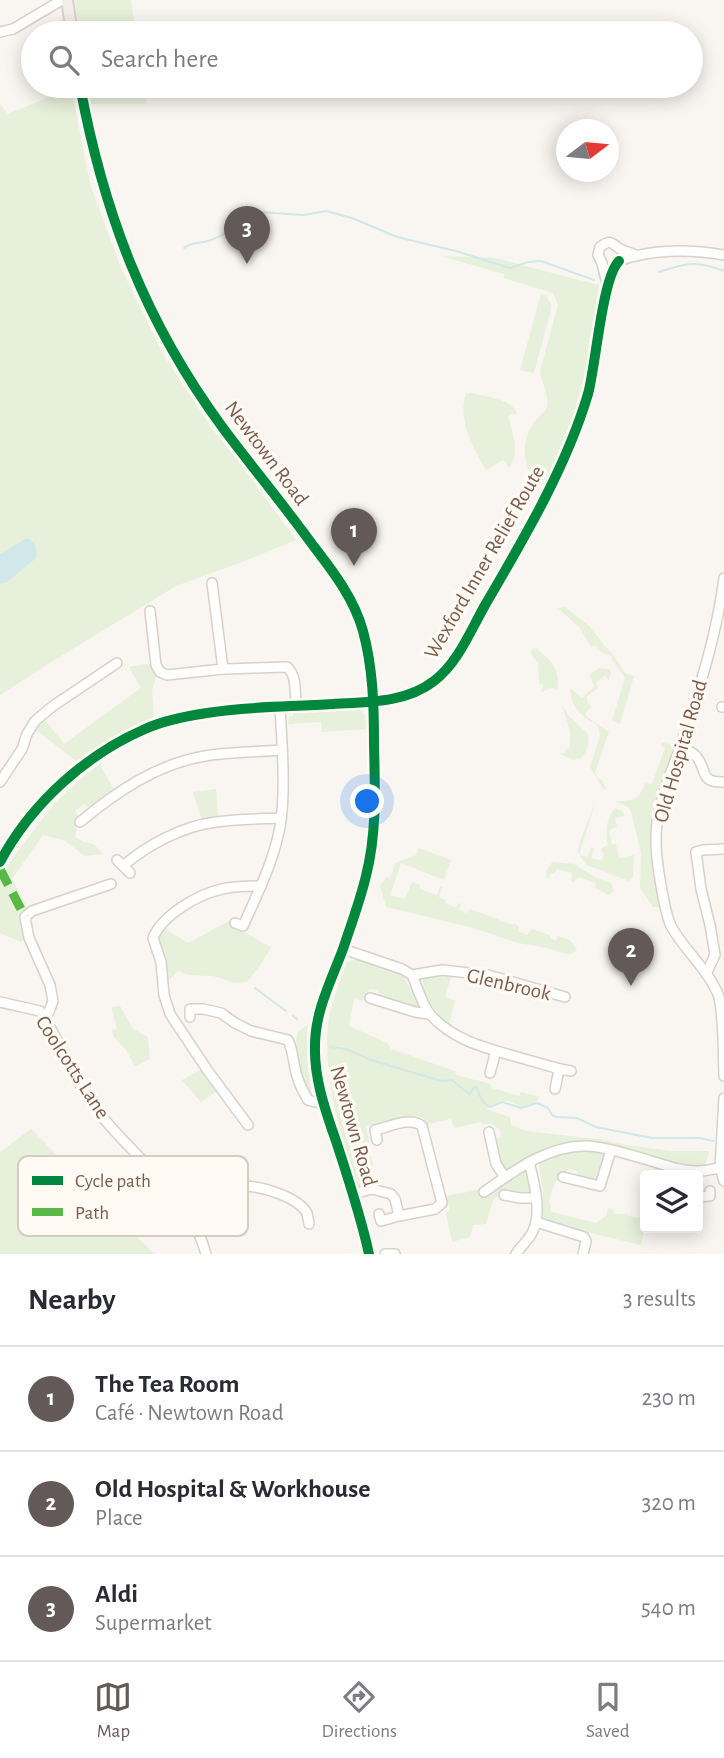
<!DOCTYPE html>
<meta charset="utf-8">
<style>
:root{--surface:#fff;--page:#f7f7f7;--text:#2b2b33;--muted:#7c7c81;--line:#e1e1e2;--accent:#625958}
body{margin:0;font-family:"Alegreya Sans",sans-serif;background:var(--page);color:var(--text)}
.controls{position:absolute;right:21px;bottom:21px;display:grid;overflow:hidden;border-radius:7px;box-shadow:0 4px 18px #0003}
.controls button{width:63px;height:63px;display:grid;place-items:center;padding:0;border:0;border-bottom:2px solid var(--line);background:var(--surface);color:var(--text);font:35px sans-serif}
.compass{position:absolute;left:556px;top:119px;width:63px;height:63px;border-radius:50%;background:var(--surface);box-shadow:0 4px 18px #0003;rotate:74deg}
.you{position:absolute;left:368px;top:802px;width:24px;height:24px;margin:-18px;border:5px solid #fff;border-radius:50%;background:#1a73e8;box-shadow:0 0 0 10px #1a73e833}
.badge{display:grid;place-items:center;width:46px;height:46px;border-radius:50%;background:var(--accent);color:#fff;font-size:23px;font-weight:700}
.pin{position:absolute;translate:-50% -58px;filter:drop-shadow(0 2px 4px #0008)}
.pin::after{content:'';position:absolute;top:37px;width:24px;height:21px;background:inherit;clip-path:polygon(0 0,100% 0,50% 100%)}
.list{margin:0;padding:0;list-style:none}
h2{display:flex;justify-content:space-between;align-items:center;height:91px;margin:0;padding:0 28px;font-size:30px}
h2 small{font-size:23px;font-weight:400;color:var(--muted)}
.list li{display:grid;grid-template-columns:46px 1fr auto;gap:21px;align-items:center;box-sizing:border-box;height:105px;padding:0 28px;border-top:2px solid var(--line)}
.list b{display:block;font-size:26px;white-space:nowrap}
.list p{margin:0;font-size:23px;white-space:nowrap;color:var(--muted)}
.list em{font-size:23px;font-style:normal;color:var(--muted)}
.icon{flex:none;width:38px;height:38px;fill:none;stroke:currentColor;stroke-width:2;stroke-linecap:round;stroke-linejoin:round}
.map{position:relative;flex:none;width:724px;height:1254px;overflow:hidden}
.search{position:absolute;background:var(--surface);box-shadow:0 4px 18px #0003;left:21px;right:21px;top:21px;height:77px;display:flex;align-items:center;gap:18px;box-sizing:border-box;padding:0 24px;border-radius:38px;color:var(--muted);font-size:26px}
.sheet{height:406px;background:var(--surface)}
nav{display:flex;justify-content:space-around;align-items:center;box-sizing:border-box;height:98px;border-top:2px solid var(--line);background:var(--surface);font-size:19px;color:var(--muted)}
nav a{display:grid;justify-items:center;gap:4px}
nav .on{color:var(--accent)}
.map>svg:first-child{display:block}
</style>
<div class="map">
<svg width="724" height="1254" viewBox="0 0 724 1254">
<rect width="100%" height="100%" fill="#f9f5f0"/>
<!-- green -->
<g fill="#e7f0db">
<polygon points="75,0 131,0 136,33 79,33"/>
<polygon points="88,86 144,86 147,104 92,104"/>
<polygon points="71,88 91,187 121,268 164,356 213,430 242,466 296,540 245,561 176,586 48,664 0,695 0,104 8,114"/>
<path d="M 441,256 L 495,258 L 599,285 L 587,365 L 574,413 L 555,463 L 547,479 L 541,482 L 531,478 C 523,457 521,441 535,421 C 538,417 544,413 546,409 C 551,399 541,382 540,371 L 558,305 L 553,293 L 504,278 L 504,274 Z"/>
<polygon points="541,294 546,295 551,305 550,314 534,373 520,370"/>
<path d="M 471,393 C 485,397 511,398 517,413 L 508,416 C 513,433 520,453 509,468 L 503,460 L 486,470 C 474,448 457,420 466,394 Z"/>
<path d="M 565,607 L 589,626 L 604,645 L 614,656 L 625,673 L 634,676 L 620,724 L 612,721 L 625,678 C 623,675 615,663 612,661 L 612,656 L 602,653 L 596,645 L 591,647 L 580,628 L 558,608 Z"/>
<path d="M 536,648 C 549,659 562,670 557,689 L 552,688 L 541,692 L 543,685 L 539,683 L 538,664 L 530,652 L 532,649 Z"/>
<path d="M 152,663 L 156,677 L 152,690 L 154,717 C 126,729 100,743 76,761 L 36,730 L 45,720 L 64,744 L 141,688 L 129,667 Z"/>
<path d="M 599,668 L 609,669 L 611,672 L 609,681 L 605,675 L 596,683 L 598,688 L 587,696 L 587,702 L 591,707 L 585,713 L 587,717 L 609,732 L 595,772 L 597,778 L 602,780 L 606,788 L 604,790 L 590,767 L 600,735 C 599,731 599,727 596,724 C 593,721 589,721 586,718 C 575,710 571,701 570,688 L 582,698 L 595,686 L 589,675 Z"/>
<path d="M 562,705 L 569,716 L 588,734 C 590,742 586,755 580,759 L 575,758 L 574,760 L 560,754 L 565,753 L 565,751 L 570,747 L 570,731 Z"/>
<polygon points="360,709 365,716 366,729 322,732 321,722 288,724 289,717 293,715 293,712"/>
<path d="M 662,742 L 674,746 L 653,810 L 651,833 L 652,859 L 660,907 L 653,907 L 640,887 L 641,854 L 631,811 L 628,807 L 615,801 C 632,801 639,801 645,783 L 652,784 L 665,748 L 661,746 Z"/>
<polygon points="100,764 114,790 101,798 90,808 84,804 74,812 79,817 75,837 84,842 93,844 104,854 85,856 65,841 43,835 12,879 28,909 20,919 22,922 26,938 21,942 0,933 0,880 12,859 54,804 82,778"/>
<polygon points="216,789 218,817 202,820 193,792"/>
<path d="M 596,801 L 579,855 L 588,857 L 591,847 L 594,848 L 591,858 L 602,861 L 604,852 L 601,851 L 602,848 L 608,845 C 605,832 606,819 615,808 L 622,811 L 625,816 L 615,818 L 617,827 L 609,830 L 612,844 L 616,844 L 619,858 L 634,855 L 633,877 L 629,881 L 587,865 L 579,855 L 578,852 L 580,841 Z"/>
<polygon points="419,848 451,860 444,880 401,863 390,895 405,899 412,882 420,885 420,889 437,895 440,887 442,887 439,897 446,900 445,903 456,908 458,903 461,904 459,910 467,913 470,909 513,925 514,923 519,926 518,931 527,935 532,929 550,935 550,938 556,941 558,936 570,940 577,950 570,955 547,948 518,943 470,927 386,907 380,886 387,876 390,880 395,863 416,855"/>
<polygon points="552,862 574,864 595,877 611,883 614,891 609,895 595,888 596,883 579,877 573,882 571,881 572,873 557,869 553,874 551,873 549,879 547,879 546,872"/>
<polygon points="231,920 238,929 271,947 261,964 247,982 235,983 213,976 189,975 178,971 166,983 157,942 159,934 164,928 188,943"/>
<path d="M 355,960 L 361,960 L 402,975 L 420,1005 L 417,1007 L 379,996 L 378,990 L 369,989 L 365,1001 L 354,999 L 349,1026 L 387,1043 L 391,1049 L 455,1071 L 456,1075 L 490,1084 L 492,1088 L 519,1096 L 521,1092 L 539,1097 L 537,1101 L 521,1107 L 509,1101 L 500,1101 L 486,1109 L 510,1117 L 511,1125 L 526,1131 L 604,1140 L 626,1145 L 672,1151 L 709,1151 L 705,1166 L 694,1166 L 679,1164 L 609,1145 L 567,1144 L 531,1155 L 512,1169 L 506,1171 C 499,1163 493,1148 497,1138 L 501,1137 L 500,1130 L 491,1123 L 483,1125 L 481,1122 L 454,1128 L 451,1119 L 428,1124 L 423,1118 L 416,1116 L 366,1126 L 369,1142 L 368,1144 L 373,1165 L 369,1171 L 373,1185 L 357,1187 C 341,1133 323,1081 328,1024 C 331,1003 340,982 347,962 Z"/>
<path d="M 436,975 L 451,977 L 445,997 L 455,1001 L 449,1026 C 439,1014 421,997 423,979 L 428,976 Z"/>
<polygon points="120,1006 133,1029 148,1037 150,1059 135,1066 126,1050 113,1036 112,1030 117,1029 111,1007"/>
<path d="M 307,1025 L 307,1059 L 312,1096 L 310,1096 C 297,1075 295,1057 297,1033 Z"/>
<polygon points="202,1069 217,1091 201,1102 182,1080"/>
<polygon points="31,1129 154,1254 0,1254 0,1152"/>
<polygon points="582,1150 600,1151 604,1153 605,1156 599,1180 597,1181 579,1179 577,1171 569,1169 561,1179 556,1181 553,1189 552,1189 549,1202 552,1212 596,1223 606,1216 608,1208 612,1209 615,1214 626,1214 635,1218 643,1217 645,1210 645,1227 641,1245 586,1232 544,1219 542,1213 543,1189 538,1162 565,1152"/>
<path d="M 524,1171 L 528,1173 L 531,1190 L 529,1193 L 516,1193 L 507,1189 L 493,1200 L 486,1224 L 473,1225 L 470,1237 L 452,1242 L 446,1213 L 450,1210 L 446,1196 C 457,1193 468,1193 478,1189 L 484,1198 Z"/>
</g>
<!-- water -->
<path fill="#d0e8ea" d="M 27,538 C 37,542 36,548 36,558 L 7,582 L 0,584 L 0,554 Z"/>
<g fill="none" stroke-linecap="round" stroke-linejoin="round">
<!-- stream -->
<g stroke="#d0e8ea" stroke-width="2">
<path d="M 184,248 C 196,240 199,245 211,240 C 227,234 241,224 254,213 L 259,212 L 304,215 L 326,211 L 352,218 L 397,237 L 456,251 L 510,268 L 528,262 L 541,261 L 594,280"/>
<path d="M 659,272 C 686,263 697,260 724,271"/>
<polyline points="255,988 286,1011"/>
<polyline points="293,1016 297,1019"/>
<path d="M 330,1047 L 346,1049 L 371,1060 L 441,1081 L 452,1080 C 455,1083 467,1093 470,1094 L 474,1087 L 477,1088 C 479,1095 482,1104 490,1107 L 502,1102 L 521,1108 L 537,1103 L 548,1108 L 552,1115 L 556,1117 L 577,1118 L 596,1127 L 652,1138 L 699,1138 L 713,1141"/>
</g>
<!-- minor casing -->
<g stroke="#d7d1cb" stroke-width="12">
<g id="minor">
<polyline points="0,32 13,29 62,0"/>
<path d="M 619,261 C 650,249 690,249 724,255"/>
<path d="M 607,284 L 602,263 L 598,255 L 600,247 C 611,239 611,243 620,249 C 624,251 631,253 636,255"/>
<path d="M 724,578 C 717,633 700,687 683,739 C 672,772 655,805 656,842 C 656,859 664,911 671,926 C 684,950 709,970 719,997 C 724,1021 723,1051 724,1076"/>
<polyline points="212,583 223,669"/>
<path d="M 150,611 L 156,665 L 160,672 L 167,675 L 223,669 L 287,667 C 297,675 295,694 296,707"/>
<polyline points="722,707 724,707"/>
<path d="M 680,747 C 684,749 693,752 696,756 C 708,769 698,783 724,782"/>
<polyline points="0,782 22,749 27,734 35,721 53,706 117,663"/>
<path d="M 80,822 C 116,792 157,764 205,756 C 230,752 256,752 282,750"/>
<polyline points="117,860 130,873"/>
<path d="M 0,862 C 31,804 86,755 146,729 C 165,720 186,716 207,713 C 236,708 267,709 296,707 C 314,706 332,704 349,703 C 382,701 419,700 443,674 C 461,654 473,626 487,602 C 524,537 567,466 588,393 C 595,368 598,341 602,315 C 604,305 604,294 607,284 C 609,277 612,271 615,264"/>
<path d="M 123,866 C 147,845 183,826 216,822 C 237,819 259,819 281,818"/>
<path d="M 235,923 L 243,926 C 256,897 271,867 278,836 C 287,800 282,745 280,708"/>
<polyline points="343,949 402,969 412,975 442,970 488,975 565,997"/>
<polyline points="706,974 715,955 710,925 701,889 696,852 703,850 724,849"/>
<path d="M 412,975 C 417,986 422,1005 430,1014 C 454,1043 495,1050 528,1060 C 543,1064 556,1069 571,1071"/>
<polyline points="370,998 415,1012 429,1014"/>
<path d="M 0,1002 L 40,1011 C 60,1040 71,1072 90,1101 C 125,1152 190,1192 206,1254"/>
<path d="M 190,1017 L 190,1009 L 203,1009 L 221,1013 L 235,1023 L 251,1031 L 288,1040 C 294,1052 293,1066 298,1079 C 300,1086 304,1093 308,1100 L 315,1102 L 323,1101"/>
<polyline points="46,1019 53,1001 50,985 29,938 25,917 32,911 111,884"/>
<polyline points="490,1073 496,1051"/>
<polyline points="555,1089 559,1070"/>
<polyline points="724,1098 720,1168 724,1181"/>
<path d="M 248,1125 L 208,1071 L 170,1014 L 164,995 L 161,962 L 153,938 C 162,915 199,894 222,889 C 235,886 248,886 261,886"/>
<polyline points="489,1132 496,1164 505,1177"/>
<polyline points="563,1177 600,1186 611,1150"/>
<path d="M 484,1192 C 514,1171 548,1145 587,1146 C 607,1147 626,1154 645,1159 C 662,1164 681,1172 699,1171 C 706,1171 713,1169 720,1168"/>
<path d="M 353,1194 L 372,1189 L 391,1194 L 395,1199 L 399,1216 L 435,1209 L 442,1203 L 422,1126 C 411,1116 389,1127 375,1130 L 377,1140"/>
<polyline points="504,1195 520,1198 536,1198"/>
<polyline points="698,1197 710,1196 710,1191"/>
<polyline points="379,1214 381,1221 399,1216"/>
<path d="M 194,1222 L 246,1186 C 263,1187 298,1197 307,1213 C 307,1214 309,1223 309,1224"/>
<polyline points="536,1222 584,1237 586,1241 583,1254"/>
<polyline points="385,1254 395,1254"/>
<path d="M 516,1254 C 521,1246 529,1240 533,1231 C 542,1212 534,1181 529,1162"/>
</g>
</g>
<!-- major casing -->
<g stroke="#dad1cc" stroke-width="14">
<g id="major">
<polyline points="67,0 72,33"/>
<path d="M 80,86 C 104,214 145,322 223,428 C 252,467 283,504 312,544 C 332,570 354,598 363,631 C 373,668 374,705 374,744 C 375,789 377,833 366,876 C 360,901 351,925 343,949 C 331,981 315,1011 315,1046 C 314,1080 326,1112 337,1144 C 349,1181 361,1217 369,1254"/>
</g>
</g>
<!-- minor -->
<use href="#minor" stroke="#fefefd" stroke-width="9"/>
<!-- major -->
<use href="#major" stroke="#f3eee8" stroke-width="10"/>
<!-- quiet -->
<polyline stroke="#58b947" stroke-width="9" stroke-dasharray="18 9" stroke-linecap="butt" points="0,869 25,917"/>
<!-- cycleway casing -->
<g stroke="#fffaf3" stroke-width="15">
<g id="cycleway">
<path d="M 80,86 C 104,214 145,322 223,428 C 252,467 283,504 312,544 C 332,570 354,598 363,631 C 373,668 374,705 374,744 C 375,789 377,833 366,876 C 360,901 351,925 343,949 C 331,981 315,1011 315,1046 C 314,1080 326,1112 337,1144 C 349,1181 361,1217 369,1254"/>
<path d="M 0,862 C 31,804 85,755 145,729 C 165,720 186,716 207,713 C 248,706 291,707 333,704 C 367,702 406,703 434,681 C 457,664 470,632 484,607 C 523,540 566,468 588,394 C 596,365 602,278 619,261"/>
</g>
</g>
<!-- cycleway -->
<use href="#cycleway" stroke="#00873e" stroke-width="10"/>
</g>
<g text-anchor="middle" stroke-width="7" stroke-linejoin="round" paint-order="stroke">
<!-- street labels -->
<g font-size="21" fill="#7a5c4d" stroke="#fffaf3">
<text transform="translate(267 453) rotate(53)" y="7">Newtown Road</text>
<text transform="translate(484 562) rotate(-60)" y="7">Wexford Inner Relief Route</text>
<text transform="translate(680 751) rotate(-74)" y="7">Old Hospital Road</text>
<text transform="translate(509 984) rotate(13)" y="7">Glenbrook</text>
<text transform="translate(73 1067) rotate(57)" y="7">Coolcotts Lane</text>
<text transform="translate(354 1126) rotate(74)" y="7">Newtown Road</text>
</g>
</g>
<!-- legend -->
<rect x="18" y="1156" width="230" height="80" rx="10" fill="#fffaf3" stroke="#d7cbc1" stroke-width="2"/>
<rect x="32" y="1176" width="31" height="9" fill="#00873e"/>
<rect x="32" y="1208" width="31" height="8" fill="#58b947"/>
<g font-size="19" fill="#7a5c4d">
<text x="75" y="1187">Cycle path</text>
<text x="75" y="1219">Path</text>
</g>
</svg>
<div class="controls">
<button><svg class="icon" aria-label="layers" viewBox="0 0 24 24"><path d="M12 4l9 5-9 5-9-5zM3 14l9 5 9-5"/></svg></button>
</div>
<svg class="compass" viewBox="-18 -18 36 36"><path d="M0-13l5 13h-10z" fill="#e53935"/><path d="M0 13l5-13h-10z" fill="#7c7c81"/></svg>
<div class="you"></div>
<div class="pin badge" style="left:354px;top:566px">1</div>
<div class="pin badge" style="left:631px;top:986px">2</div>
<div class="pin badge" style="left:247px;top:264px">3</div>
<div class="search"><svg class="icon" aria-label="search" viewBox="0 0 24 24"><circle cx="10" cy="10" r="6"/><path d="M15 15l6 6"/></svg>Search here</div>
</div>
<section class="sheet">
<h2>Nearby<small>3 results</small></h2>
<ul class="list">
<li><span class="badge">1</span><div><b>The Tea Room</b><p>Café · Newtown Road</p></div><em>230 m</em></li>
<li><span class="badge">2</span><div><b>Old Hospital &amp; Workhouse</b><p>Place</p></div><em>320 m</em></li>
<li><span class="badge">3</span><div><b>Aldi</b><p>Supermarket</p></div><em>540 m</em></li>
</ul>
</section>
<nav>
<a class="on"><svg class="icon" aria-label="map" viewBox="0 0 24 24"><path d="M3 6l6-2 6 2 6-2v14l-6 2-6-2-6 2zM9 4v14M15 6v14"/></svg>Map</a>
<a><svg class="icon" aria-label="directions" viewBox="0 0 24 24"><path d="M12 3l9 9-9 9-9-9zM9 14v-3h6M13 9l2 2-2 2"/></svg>Directions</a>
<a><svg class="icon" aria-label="saved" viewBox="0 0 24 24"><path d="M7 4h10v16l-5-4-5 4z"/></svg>Saved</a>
</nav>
